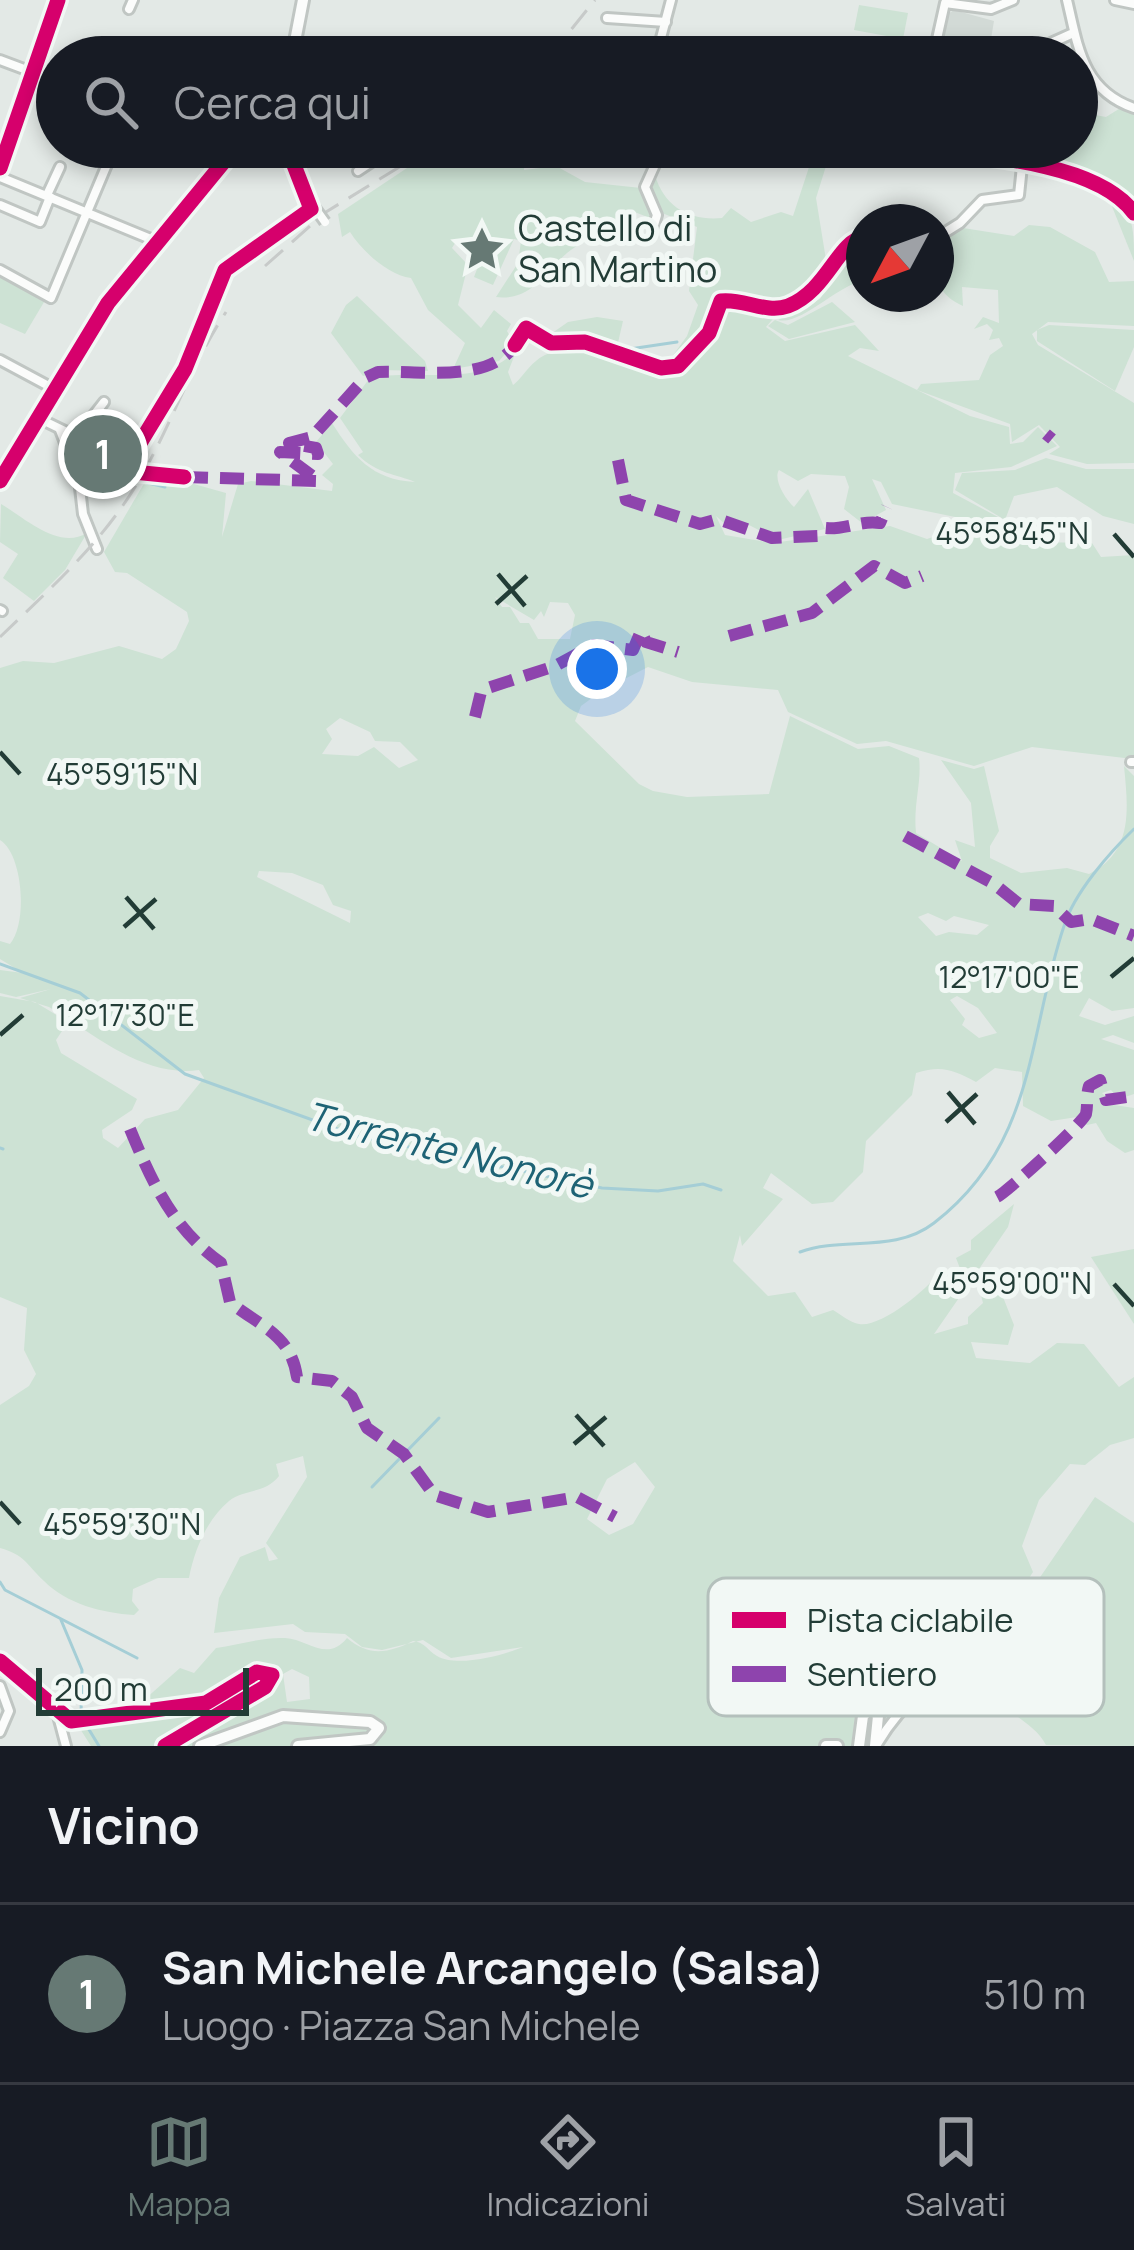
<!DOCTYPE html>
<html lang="it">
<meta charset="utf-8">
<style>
:root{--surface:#171b24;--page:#20242c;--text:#f1f3f6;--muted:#9ea1a6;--line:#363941;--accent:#667974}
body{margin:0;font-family:Manrope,sans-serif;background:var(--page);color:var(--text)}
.compass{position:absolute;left:846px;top:204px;width:108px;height:108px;border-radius:50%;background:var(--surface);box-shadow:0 6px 18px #0003;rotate:229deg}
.scale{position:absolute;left:36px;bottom:30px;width:213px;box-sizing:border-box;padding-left:12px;border:6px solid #223c36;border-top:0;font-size:33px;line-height:42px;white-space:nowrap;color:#223c36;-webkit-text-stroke:9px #f2f8f5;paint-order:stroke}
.you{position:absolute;left:597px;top:669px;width:42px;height:42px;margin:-30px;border:9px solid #fff;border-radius:50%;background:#1a73e8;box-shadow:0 0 0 18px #1a73e833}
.badge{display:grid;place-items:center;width:78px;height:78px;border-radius:50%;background:var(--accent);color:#fff;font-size:39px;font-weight:700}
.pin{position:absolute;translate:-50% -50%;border:6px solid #fff;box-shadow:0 3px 12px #0006}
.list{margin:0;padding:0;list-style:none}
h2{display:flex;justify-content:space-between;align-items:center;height:156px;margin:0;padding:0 48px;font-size:51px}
h2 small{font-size:39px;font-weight:400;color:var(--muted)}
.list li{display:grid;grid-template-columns:78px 1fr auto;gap:36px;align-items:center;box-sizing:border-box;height:180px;padding:0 48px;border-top:3px solid var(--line)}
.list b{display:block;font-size:45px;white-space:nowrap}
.list p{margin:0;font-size:39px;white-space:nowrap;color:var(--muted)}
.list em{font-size:39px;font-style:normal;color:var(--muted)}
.icon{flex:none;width:66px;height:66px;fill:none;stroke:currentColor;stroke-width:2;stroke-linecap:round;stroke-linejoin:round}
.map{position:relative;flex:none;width:1134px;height:1746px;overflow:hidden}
.search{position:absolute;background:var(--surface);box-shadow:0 6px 18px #0003;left:36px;right:36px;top:36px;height:132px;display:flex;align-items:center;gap:30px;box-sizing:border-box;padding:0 42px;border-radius:66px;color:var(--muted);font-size:45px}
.sheet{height:336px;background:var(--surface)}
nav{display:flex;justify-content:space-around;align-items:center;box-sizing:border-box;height:168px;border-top:3px solid var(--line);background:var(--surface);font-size:33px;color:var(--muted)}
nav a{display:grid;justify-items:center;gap:6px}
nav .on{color:var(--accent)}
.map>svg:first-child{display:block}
</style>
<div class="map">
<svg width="1134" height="1746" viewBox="0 0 1134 1746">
<rect width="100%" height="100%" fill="#e3e9e6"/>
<!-- built -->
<polygon fill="#d2dad6" points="954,10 994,21 988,57 938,57 945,16"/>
<!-- green -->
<g fill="#cde2d4" fill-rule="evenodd">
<polygon points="859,5 908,13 903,39 854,30"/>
<path d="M 1077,70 L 1097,102 L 1095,115 L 1106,117 L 1122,107 L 1134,111 L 1134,209 C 1100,166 1071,183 1031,160 L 1028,147 L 1077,147 Z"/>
<path d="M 426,147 L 495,152 L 526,147 L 524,170 L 556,166 L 585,182 L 641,188 L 654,213 L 650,218 L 632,211 C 613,232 588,236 567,253 C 544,273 532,301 496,297 L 518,263 L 521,241 L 514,239 L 493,285 L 474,277 L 482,256 L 457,240 L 452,248 L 468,265 L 458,305 L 481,328 L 494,310 L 511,324 L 507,331 L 514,344 L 499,361 L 453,369 L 465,343 L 428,310 L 411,278 C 388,275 362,251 350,232 L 342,237 L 338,214 L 425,156 Z"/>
<path d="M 795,147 L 832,147 L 816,198 L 828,272 C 788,311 766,309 717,292 L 705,336 L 683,363 L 666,365 L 687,336 L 698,305 L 689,291 L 697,227 L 657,211 L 651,179 L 655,175 C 664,207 690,221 722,218 L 731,208 L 751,222 L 781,212 L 793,216 L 812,158 Z"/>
<path d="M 1107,194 C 1134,206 1134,231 1134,261 Z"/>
<path d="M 1029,225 L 1050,227 L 1095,252 L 1109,282 L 1134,281 L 1134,326 L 1048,322 L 1032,334 L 1038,345 L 1134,403 L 1134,463 L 1087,464 L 1049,454 L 1060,447 L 1039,425 L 1012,442 L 1010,424 L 917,390 L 921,384 L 979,380 L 990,355 L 1003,346 L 999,338 L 989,340 L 993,330 L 987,324 L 974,329 L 983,317 L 999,323 L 998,290 L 962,287 L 963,306 C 933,293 936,272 936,243 L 963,228 L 1014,236 Z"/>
<path d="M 864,243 L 864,281 C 840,283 801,326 778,320 L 820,299 L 850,250 Z"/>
<polygon points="0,276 44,302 25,334 0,323"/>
<polygon points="357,296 425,361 428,371 380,370 363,376 331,333 346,305"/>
<path d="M 725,302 L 778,313 L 766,327 L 785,341 L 855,325 L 879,351 L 860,348 L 848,356 L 970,416 L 1009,427 L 1010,444 L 1023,442 L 1038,427 L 1057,446 L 1011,467 L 955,473 L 953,493 L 998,517 L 999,526 L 892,504 L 881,482 L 872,479 L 886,510 L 862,523 L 844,509 L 849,487 L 845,476 L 811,474 L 798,481 L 779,470 C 773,479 785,499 794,507 L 808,489 L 825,529 L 778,540 L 749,525 L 726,525 L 716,516 L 725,535 L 773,543 L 890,526 L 927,539 L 965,526 L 1017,534 L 1032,542 L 1092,543 L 1101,557 L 1134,555 L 1134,765 L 1133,759 L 1032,747 L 974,766 L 886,741 L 857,744 L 788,712 L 778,690 L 692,682 L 648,667 L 609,687 L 595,688 L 596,695 L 581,706 L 575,721 L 639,784 L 653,791 L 687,797 L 769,794 L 790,716 L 858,749 L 889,746 L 919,758 C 922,782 913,804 916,833 L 962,861 L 955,840 L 975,847 L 971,803 L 941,760 L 974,769 L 984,766 L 999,831 L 990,846 L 990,858 L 1021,873 L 1067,868 L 1089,874 C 1134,852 1128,808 1124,766 L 1134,776 L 1134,1008 L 1112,1011 L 1089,998 L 1079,1016 L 1105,1025 L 1134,1016 L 1134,1043 L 1113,1035 L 1101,1039 L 1134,1050 L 1134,1094 L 1119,1099 L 1111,1090 L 1102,1093 L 1114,1105 L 1134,1108 L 1134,1150 L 1125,1153 L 1107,1141 L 1096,1123 L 1087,1125 L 1077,1117 L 1051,1121 L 1023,1106 L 1022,1072 L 995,1068 L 976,1082 C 953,1070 942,1065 916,1073 L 912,1095 L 866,1141 L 863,1172 L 833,1202 L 812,1204 L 771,1173 L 763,1188 L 783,1199 L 742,1246 L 740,1235 L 733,1261 L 768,1296 L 795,1292 L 812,1317 L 833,1310 C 840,1314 851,1323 859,1324 C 881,1328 927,1289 938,1274 L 954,1281 L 961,1271 L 956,1258 L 971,1250 L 971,1240 L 1014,1204 L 1008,1227 L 934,1334 L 968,1324 L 968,1317 L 983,1303 L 978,1283 L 992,1269 L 1014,1325 L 1008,1345 L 971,1342 L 976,1358 L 1030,1363 L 1057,1343 L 1084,1344 L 1119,1387 L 1134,1377 L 1134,1438 L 1110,1445 L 1085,1465 L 1070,1464 L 1039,1500 L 1022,1546 L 1033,1572 C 1012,1607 974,1619 936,1626 L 930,1612 C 898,1596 862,1621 837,1639 L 836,1650 L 897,1711 L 879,1746 L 883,1712 L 871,1703 L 864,1709 L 859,1746 L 349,1746 L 380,1740 L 384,1726 L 372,1719 L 292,1711 L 199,1746 L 172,1746 L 200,1735 L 275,1686 L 269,1671 L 258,1668 L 205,1698 L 135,1708 L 180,1668 L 194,1673 L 216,1648 C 238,1645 263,1637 285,1638 C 308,1639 327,1663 347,1638 C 369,1657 389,1653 413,1641 C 426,1643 427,1650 437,1656 C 457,1668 504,1655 523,1647 L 451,1658 L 423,1640 L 382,1650 L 362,1647 L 345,1634 L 305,1632 L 293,1624 L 214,1633 L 219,1598 L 240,1557 L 265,1547 L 269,1561 L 278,1559 L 266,1543 L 307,1477 L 303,1456 L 276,1464 L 279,1476 C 265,1494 244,1489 229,1501 C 207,1519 194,1551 189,1578 L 158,1578 L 133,1589 L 132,1601 L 139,1610 L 134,1615 C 102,1613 67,1604 44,1581 C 26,1564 25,1555 0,1548 L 0,1405 L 29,1386 L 36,1374 L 24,1350 L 27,1308 L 0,1297 L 0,996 L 35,1002 L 68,1022 L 56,1040 L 61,1053 L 137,1099 L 132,1110 L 102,1130 L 103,1138 L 118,1148 L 145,1119 L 178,1110 L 204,1078 L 199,1070 C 143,1078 94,1034 49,1007 L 20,998 L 51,989 L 16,997 L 0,993 L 0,970 L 23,973 L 0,959 L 0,941 L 10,944 C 28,923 23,854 0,840 L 0,668 L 23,661 L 54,663 L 119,646 L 162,659 L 176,649 L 189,621 L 187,612 L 127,573 L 115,572 L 104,552 L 146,480 L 165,486 L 176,479 L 226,493 L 222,537 L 238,484 L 251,481 L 332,491 L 333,484 L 322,475 L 333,464 L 316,442 L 332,423 C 353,456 372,480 415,482 C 396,474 377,474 358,455 L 363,452 L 340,418 L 369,379 C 413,366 480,391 517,349 L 508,372 L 513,385 C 521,380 530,362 545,355 C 595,332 632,381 682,373 L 710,338 ZM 495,597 L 534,620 L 541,611 L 544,617 L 550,602 L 568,603 L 575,615 L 570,639 L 538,639 L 529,623 L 520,623 L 510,607 L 502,607 ZM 340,718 L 370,732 L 375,741 L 400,742 L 418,760 L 399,768 L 374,747 L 358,756 L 322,754 L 332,739 L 326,729 ZM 259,871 L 292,873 L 323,885 L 333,905 L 351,911 L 350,923 L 257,877 ZM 928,913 L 946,921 L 954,916 L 989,925 L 977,935 L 949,932 L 936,936 L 918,917 ZM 957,996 L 978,1008 L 997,1033 L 979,1038 L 962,1025 L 965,1019 L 950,1000 ZM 635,1462 L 655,1487 L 633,1524 L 609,1535 L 587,1519 L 607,1479 ZM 778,1588 L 791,1599 L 801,1655 L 779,1666 L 742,1637 L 738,1627 L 749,1601 ZM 292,1669 L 309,1677 L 310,1699 L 287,1702 L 283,1674 Z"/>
<polygon points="832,302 855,322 789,339 768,326 775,320 788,325"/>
<polygon points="597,317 623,321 617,347 554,341 548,336 568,322"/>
<polygon points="1049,325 1134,330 1134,347 1115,391 1037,341 1037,330"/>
<polygon points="1046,458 1086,469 1134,469 1134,524 1103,516 1057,487 1014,496 1005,520 955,490 962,473 1015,470"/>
<path d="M 1,504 C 26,519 59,550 87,533 L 65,570 L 34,601 L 3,578 L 18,554 L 0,542 Z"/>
<polygon points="1134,1249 1134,1324 1091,1257"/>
<path d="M 1095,1497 L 1134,1523 L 1134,1746 L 1046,1745 C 1031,1715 986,1711 986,1666 L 1047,1654 L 1080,1632 C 1034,1650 985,1645 937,1630 L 987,1616 L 1032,1589 Z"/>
<polygon points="255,1677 270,1678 162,1746 91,1746 77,1724 192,1708"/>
<polygon points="288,1719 371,1725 376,1733 299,1746 215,1746"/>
</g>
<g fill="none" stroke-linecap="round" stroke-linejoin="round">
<!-- stream -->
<g stroke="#a5ced6" stroke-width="3">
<polyline points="623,350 677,342"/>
<polyline points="93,476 136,480"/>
<polyline points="144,482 165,487"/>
<polyline points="0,964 80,993 185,1074 357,1136 602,1188 658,1191 703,1184 721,1190"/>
<polyline points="0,1148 3,1149"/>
<path d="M 800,1252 C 843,1236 894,1254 934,1223 C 1037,1143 1027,1036 1064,926 C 1074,893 1110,852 1134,829"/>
<polyline points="372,1487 439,1418"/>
<polyline points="0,1582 5,1590 137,1658"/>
<polyline points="61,1620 82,1670 81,1714"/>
<polyline points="85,1723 99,1746"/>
</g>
<!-- minor casing -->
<g stroke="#c0c6c3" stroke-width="14">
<g id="minor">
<path d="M 1067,0 C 1078,46 1082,90 1134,108"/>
<polyline points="1115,0 1134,4"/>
<polyline points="129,9 133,0"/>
<polyline points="607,18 666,22"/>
<polyline points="656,57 671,0"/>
<polyline points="933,57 945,3 991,9 1013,0"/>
<polyline points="1039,57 1051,43 1071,34"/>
<polyline points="0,60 32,72"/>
<polyline points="35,66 57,74"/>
<path d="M 897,147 C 963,155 1094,158 1134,213"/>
<polyline points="0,168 58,0"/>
<polyline points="358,171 394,147"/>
<polyline points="0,177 158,242"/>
<polyline points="47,195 60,167"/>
<polyline points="0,205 40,222 50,197"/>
<polyline points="654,225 657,215 645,187 663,147"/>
<polyline points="936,238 960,223 982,200 1019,195 1024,147"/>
<polyline points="0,270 51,298 111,155"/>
<path d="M 515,345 L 526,328 L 551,343 L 585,342 L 661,368 L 678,366 L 709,333 L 721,301 C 743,298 766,314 788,306 C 827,291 838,241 864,237"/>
<polyline points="0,360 56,390"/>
<polyline points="38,418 69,433 98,434 131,454"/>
<polyline points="60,430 79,479 84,472 79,434 104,402"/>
<polyline points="184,477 123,471 185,369 225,270 311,209 287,147"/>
<polyline points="79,479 83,514 97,549"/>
<polyline points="0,610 2,611"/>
<polyline points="1131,762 1134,762"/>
<polyline points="0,1686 9,1711 0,1732"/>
<polyline points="58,1716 66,1746"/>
<path d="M 876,1746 C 899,1706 939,1668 986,1660 C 1008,1657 1034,1658 1052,1646"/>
</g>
</g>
<!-- tertiary casing -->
<g stroke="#c0c6c3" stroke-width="16">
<g id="tertiary">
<polyline points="292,57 303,0"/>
<polyline points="0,481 108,303 236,147"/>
<polyline points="0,1661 71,1721 206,1703 257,1672 272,1675 265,1687 165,1746"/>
<polyline points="200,1746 283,1716 370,1722 379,1728 370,1739 298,1746"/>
<polyline points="826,1746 837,1746"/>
<polyline points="859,1746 863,1716 871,1708 878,1716 875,1746"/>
</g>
</g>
<!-- minor -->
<use href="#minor" stroke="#fbfcfb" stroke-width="8"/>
<!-- tertiary -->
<use href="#tertiary" stroke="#fbfcfb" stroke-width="10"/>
<!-- rail -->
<g stroke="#c7cac9" stroke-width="3" stroke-dasharray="24 12" stroke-linecap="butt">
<polyline points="549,57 595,0"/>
<polyline points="265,266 326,212 414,158"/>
<path d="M 0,637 C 52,587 105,540 141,477 C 172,423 191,365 226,312"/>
</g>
<!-- minor-bridge casing -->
<g stroke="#c0c6c3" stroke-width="14" stroke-linecap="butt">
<polyline id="minor-bridge" points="315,208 325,222"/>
</g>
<!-- minor-bridge -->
<use href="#minor-bridge" stroke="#fbfcfb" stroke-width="8"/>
<!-- quiet -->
<g stroke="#8e44ad" stroke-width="12" stroke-dasharray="24 12" stroke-linecap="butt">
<polyline points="1046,434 1052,439"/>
<path d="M 618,460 L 626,500 L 700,524 L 718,519 L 772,538 L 818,536 L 825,528 C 845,530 861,520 880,523 L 887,507"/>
<path d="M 184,477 L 319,481 L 280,452 L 318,454 L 316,448 L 289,443 L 312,437 L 365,378 L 378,372 C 419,370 488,384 515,345"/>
<polyline points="729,636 812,613 874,566 905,583 922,576"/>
<polyline points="475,717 481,692 488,688 555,666 594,645 633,650 641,631 646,642 678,652"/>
<polyline points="905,836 994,884 1019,904 1054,906 1071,922 1091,919 1134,936"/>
<path d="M 130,1129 C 152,1182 173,1229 221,1263 L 230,1302 C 259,1326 291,1334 297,1377 L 332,1381 L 352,1397 L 367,1428 L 404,1454 L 434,1495 L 488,1512 L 577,1497 L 615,1517"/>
<path d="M 997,1197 C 1007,1192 1083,1123 1086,1114 C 1088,1105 1086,1096 1089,1086 L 1100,1080 L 1106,1100 L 1134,1096"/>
</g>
<!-- cycleway casing -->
<g stroke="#f2f8f5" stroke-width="22">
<g id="cycleway">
<path d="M 897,147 C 963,155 1094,158 1134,213"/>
<polyline points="0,168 58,0"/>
<path d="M 515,345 L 526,328 L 551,343 L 585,342 L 661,368 L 678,366 L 709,333 L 721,301 C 743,298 766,314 788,306 C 827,291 838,241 864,237"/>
<polyline points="184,477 123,471 185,369 225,270 311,209 287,147"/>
<polyline points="0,481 108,303 236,147"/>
<polyline points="0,1661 71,1721 206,1703 257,1672 272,1675 265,1687 165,1746"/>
</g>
</g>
<!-- cycleway -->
<use href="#cycleway" stroke="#d6006c" stroke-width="15"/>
</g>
<!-- ticks -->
<path fill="none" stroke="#223c36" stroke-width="4.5" d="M 1114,534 L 1134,557M 498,574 L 525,606M 496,604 L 527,576M 0,752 L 20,774M 126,897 L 154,929M 124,927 L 156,899M 1111,977 L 1134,958M 0,1035 L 23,1015M 948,1092 L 975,1124M 946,1122 L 977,1094M 1114,1284 L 1134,1306M 576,1415 L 604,1446M 574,1444 L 606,1417M 0,1502 L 20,1524"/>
<!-- icons -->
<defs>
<g id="sight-bare" transform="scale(3.6)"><path d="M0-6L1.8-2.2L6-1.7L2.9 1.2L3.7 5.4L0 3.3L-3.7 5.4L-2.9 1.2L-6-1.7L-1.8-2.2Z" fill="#667974" stroke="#f2f8f5" stroke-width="2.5" paint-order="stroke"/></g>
</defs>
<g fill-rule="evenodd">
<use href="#sight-bare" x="482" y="249"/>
</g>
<g text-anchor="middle" stroke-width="10" stroke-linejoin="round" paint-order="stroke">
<!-- poi labels -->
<g font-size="36" fill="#223c36" stroke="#f2f8f5" text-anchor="start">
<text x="518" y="241">Castello di<tspan x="518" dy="41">San Martino</tspan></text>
</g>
<!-- water labels -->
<g font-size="39" font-style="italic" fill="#1e6375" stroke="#f2f8f5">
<text transform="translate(449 1150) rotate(14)" y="14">Torrente Nonorè</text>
</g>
</g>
<!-- legend -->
<rect x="708" y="1578" width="396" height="138" rx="18" fill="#f2f8f5" stroke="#b4c0bc" stroke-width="3"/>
<rect x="732" y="1612" width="54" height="16" fill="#d6006c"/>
<rect x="732" y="1666" width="54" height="16" fill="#8e44ad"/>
<g font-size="33" fill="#223c36">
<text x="807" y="1632">Pista ciclabile</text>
<text x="807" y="1686">Sentiero</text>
</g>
<g font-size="30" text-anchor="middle" fill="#223c36" stroke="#f2f8f5" stroke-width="10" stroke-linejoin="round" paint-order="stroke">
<text x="1012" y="544">45°58'45"N</text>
<text x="122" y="785">45°59'15"N</text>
<text x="1009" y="988">12°17'00"E</text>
<text x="125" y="1026">12°17'30"E</text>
<text x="1012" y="1294">45°59'00"N</text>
<text x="122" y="1535">45°59'30"N</text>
</g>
</svg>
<svg class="compass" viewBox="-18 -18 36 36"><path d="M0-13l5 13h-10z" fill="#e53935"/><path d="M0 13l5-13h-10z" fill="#9ea1a6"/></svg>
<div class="scale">200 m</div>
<div class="you"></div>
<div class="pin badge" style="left:103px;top:454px">1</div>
<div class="search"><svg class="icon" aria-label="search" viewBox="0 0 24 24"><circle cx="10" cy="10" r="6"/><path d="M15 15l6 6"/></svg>Cerca qui</div>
</div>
<section class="sheet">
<h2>Vicino<small></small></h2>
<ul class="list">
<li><span class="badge">1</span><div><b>San Michele Arcangelo (Salsa)</b><p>Luogo · Piazza San Michele</p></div><em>510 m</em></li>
</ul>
</section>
<nav>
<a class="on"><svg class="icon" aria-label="map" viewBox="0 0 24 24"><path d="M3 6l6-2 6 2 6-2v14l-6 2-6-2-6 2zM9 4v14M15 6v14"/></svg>Mappa</a>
<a><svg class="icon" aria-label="directions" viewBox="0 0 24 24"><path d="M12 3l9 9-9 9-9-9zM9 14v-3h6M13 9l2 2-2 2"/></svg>Indicazioni</a>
<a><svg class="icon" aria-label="saved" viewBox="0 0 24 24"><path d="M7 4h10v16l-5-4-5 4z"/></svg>Salvati</a>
</nav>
